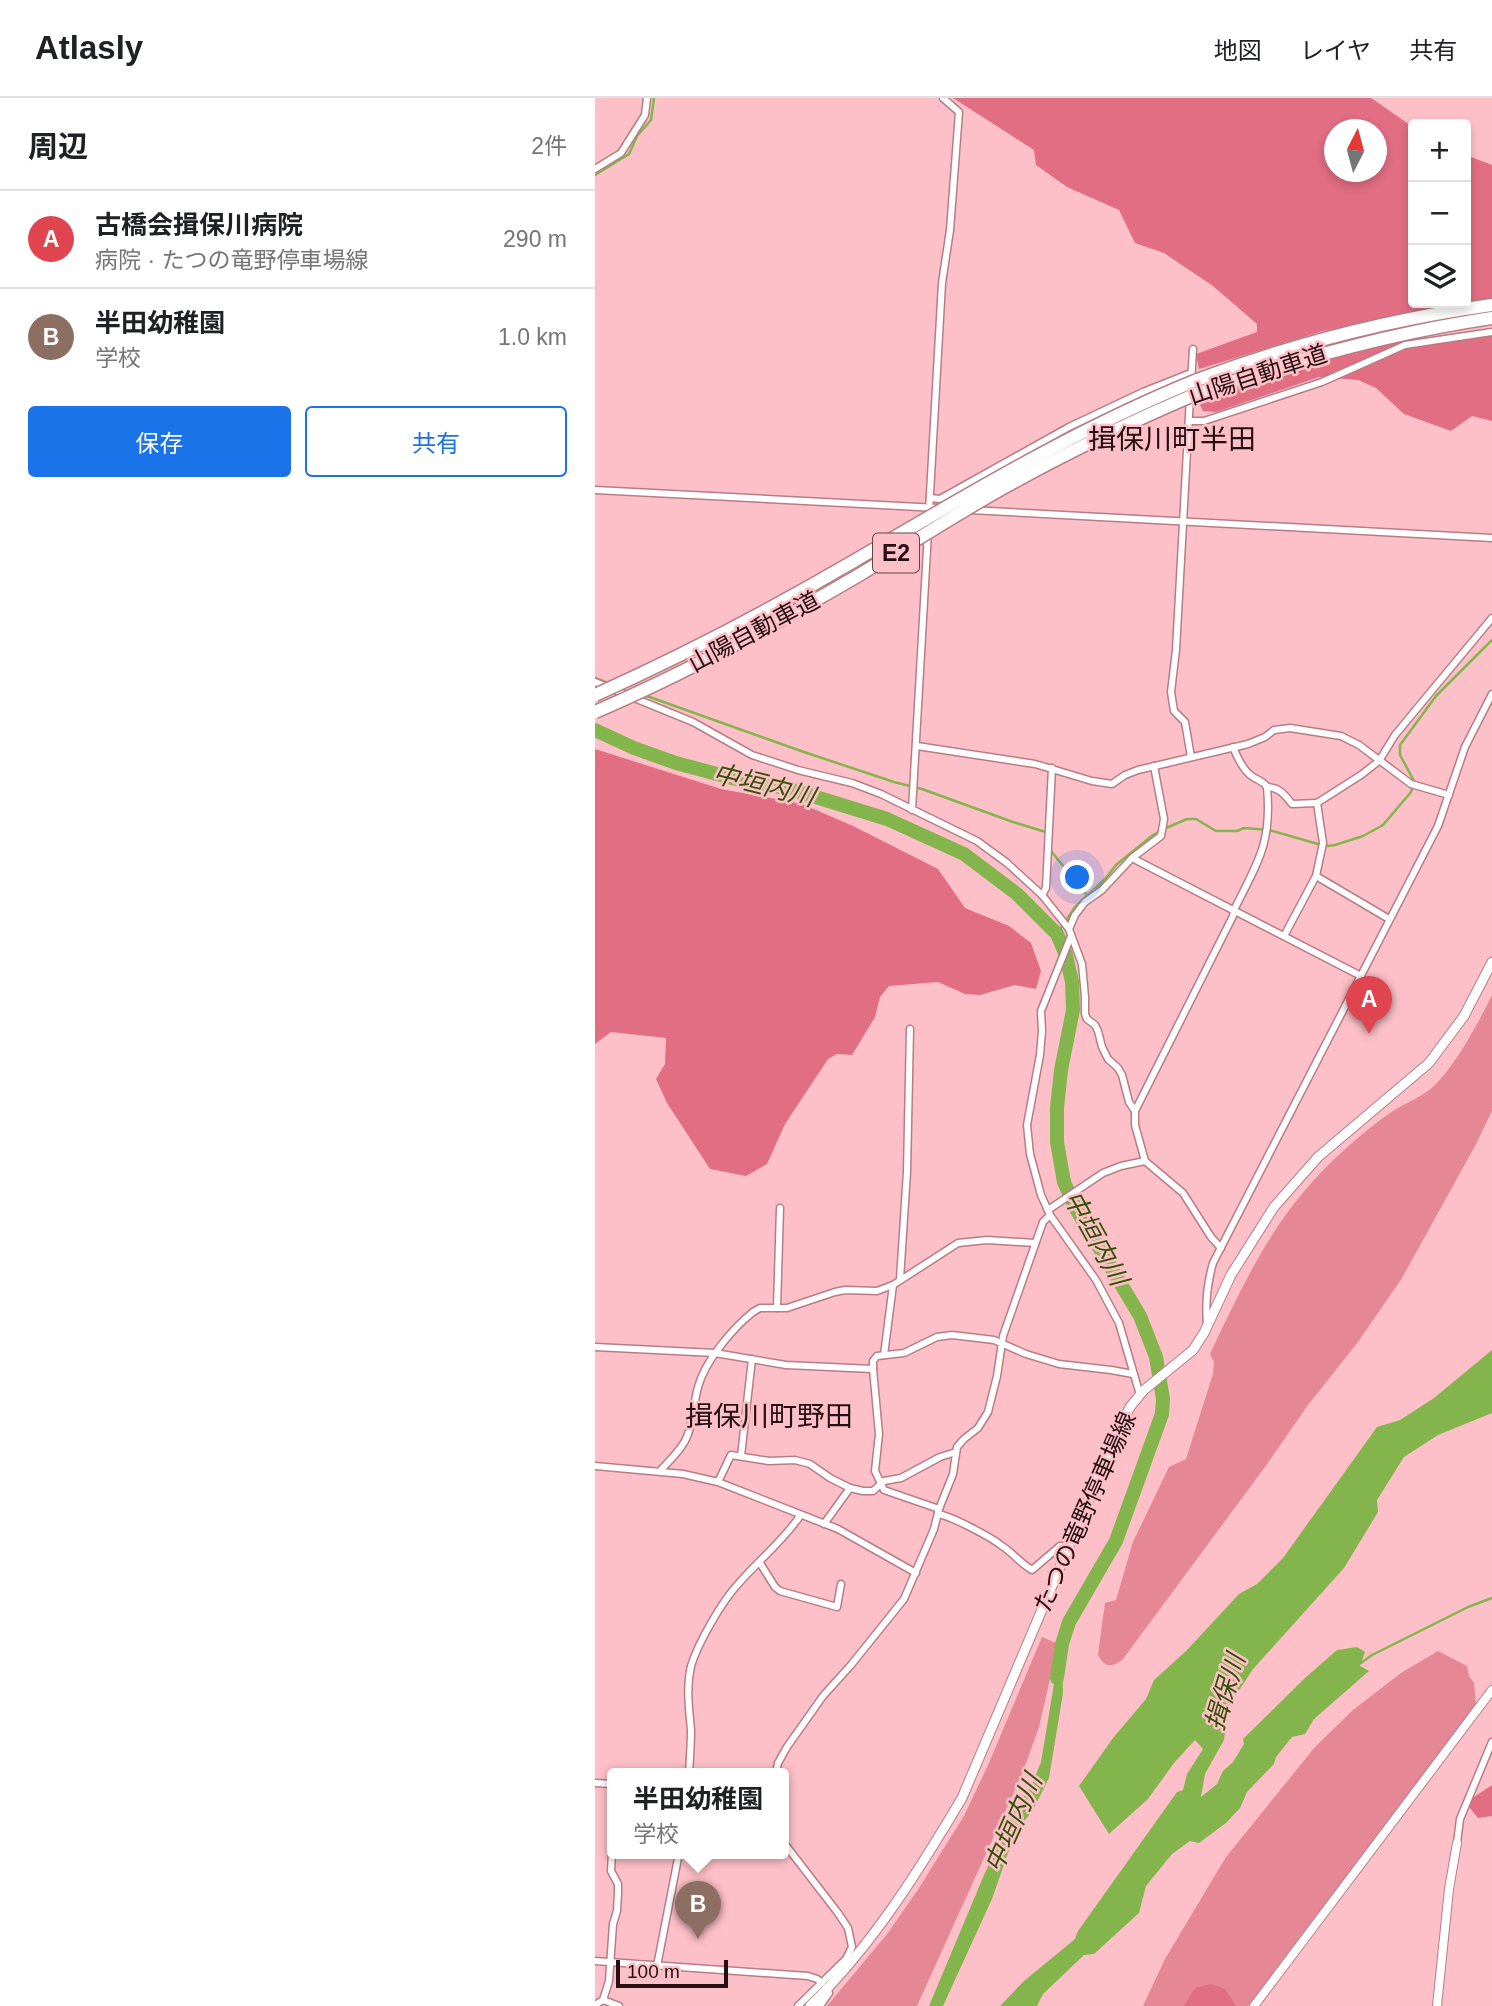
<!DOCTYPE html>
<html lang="ja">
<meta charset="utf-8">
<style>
:root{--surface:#fff;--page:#f2f2f2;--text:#202124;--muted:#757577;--line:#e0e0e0;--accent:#1a73e8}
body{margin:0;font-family:Arial,"Noto Sans JP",sans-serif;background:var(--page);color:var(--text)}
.controls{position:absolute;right:21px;top:21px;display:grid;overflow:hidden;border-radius:7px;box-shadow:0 4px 10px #0003}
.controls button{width:63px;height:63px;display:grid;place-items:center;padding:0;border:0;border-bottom:2px solid var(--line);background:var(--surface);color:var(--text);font:35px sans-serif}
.compass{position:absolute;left:729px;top:21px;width:63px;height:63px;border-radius:50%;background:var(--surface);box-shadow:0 4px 10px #0003;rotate:6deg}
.scale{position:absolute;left:21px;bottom:18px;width:112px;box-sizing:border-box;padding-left:7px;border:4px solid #240f13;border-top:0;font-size:19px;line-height:24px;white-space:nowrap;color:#240f13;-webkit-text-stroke:5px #fec0c8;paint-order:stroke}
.you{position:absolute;left:483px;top:780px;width:24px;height:24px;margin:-18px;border:5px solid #fff;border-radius:50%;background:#1a73e8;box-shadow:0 0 0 10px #1a73e833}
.badge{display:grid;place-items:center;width:46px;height:46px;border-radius:50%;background:var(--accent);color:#fff;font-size:23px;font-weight:700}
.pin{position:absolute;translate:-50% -58px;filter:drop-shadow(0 2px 4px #0008)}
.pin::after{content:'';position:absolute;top:37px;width:24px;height:21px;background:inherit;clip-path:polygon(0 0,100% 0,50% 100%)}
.popup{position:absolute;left:12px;top:1670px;width:182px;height:91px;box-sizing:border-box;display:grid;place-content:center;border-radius:7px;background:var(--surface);filter:drop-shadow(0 2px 5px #0005);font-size:23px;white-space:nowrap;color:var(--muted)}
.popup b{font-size:26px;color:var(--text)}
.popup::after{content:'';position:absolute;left:50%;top:100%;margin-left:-14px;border:14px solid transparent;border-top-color:var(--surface)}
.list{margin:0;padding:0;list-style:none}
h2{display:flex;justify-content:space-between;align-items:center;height:91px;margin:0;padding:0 28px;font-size:30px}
h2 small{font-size:23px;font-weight:400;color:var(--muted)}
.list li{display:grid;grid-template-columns:46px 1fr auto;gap:21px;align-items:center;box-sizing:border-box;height:98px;padding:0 28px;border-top:2px solid var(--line)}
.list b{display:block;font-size:26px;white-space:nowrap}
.list p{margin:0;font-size:23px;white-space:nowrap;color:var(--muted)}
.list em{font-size:23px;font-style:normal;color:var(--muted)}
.actions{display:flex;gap:14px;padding:21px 28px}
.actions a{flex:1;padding:16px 0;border:2px solid var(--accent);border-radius:7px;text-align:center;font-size:24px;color:var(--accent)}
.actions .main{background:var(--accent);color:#fff}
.icon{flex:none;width:38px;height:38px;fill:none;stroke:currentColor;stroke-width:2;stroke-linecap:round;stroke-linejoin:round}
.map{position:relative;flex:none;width:897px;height:1908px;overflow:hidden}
header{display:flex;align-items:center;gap:42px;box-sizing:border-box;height:98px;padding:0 35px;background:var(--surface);border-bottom:2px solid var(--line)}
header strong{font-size:33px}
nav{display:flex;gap:38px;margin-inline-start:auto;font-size:24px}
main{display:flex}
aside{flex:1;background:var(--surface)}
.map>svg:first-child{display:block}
</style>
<header>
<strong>Atlasly</strong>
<nav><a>地図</a><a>レイヤ</a><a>共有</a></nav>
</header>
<main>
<aside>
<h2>周辺<small>2件</small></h2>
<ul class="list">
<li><span class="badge" style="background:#e0444e">A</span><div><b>古橋会揖保川病院</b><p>病院 · たつの竜野停車場線</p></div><em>290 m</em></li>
<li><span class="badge" style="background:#8d6e63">B</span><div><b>半田幼稚園</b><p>学校</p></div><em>1.0 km</em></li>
</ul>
<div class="actions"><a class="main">保存</a><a>共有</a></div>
</aside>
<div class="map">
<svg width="897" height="1908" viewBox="0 0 897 1908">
<rect width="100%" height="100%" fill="#fec0c8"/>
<!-- green -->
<g fill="#e58795">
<path d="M 897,897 L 897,1013 L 880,1048 L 807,1180 L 763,1244 L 713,1307 L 670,1369 L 528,1561 C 518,1570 508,1570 503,1556 L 510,1505 L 521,1502 L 538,1444 L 574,1369 L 591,1361 L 618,1276 L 619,1264 L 615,1256 C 644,1195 672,1133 719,1082 C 741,1058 768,1034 795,1015 C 809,1005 828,999 840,987 C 861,966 884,924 897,897 Z"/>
<polygon points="447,1539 463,1546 444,1629 427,1676 322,1908 232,1908 293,1835 324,1790 369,1718 394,1665"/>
<polygon points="843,1553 872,1568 874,1578 879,1585 881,1606 653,1908 548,1908 570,1861 631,1759 720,1649 758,1612 806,1575"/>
</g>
<!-- forest -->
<g fill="#e16e83" fill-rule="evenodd">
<path d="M 358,0 L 776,0 L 818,29 L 818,205 L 871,205 L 871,57 L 897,67 L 897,202 L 728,233 L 604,271 L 601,256 L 662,234 L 662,226 L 618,188 L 569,155 L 540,145 L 524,112 L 472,89 L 441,67 L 439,52 ZM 740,32 L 782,32 L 782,74 L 740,74 Z"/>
<polygon points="897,230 897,323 877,318 856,333 809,316 781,290 763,282 724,279 621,314 608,313 603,303 737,260 809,243"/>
<polygon points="0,651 126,691 207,706 258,728 343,771 370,810 414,828 436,845 446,873 441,891 420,887 385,897 370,896 343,884 294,888 285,899 280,919 257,957 242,956 233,961 190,1026 172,1066 151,1078 115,1071 72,1005 61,981 70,966 71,940 16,934 0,946"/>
<polygon points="897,1687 897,1718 883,1720 874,1709 876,1701"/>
<polygon points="616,1886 630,1891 641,1908 589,1908 600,1890"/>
</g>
<!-- water -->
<g fill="#84b54c">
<polygon points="897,1252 897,1315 843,1337 809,1359 782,1402 783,1414 749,1470 658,1571 634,1608 629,1642 610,1676 606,1699 622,1686 628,1673 638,1664 649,1646 648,1641 711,1579 742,1552 762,1549 770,1554 765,1568 774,1573 719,1621 710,1636 697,1639 681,1659 679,1666 652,1694 645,1710 631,1725 604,1745 595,1743 577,1756 551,1788 544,1815 499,1856 489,1857 448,1896 442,1908 405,1908 429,1883 480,1841 483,1833 582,1694 588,1692 592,1676 608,1651 600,1642 579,1665 553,1701 514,1736 484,1688 518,1640 551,1601 559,1582 591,1553 644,1496 662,1486 688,1460 782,1329 805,1322 839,1300"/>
<polygon points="463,1562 467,1563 468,1595 454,1680 437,1714 421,1732 397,1801 348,1908 334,1908 389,1777 418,1715 437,1686 446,1664"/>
</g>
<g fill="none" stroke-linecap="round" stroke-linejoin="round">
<!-- stream -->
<g stroke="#84b54c" stroke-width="2.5">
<polyline points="0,77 34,56 42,38 56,22 59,0"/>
<polyline points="0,580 13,585"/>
<polyline points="49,597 206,653 299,684 327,691 418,724 457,736 456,746"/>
<polyline points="456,753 491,796"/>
<polyline points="462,836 480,809 510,781 521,767 558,737 571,730 592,721 601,721 621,733 642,733 649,730 674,732 723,746 733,748 740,747 768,738 788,727 816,694 819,683 805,657 805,647 841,598 897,542"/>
<polyline points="766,1565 777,1557 873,1509 897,1500"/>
</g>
<!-- river -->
<polyline stroke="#84b54c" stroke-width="14" points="0,632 39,650 81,665 137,680 195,691 292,721 369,756 422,796 462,836 471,857 477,884 478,912 466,972 462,1010 462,1044 469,1084 481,1111 545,1218 561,1259 568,1301 567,1316 521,1443 474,1524 467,1546 462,1580"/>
<!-- minor casing -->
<g stroke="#b67d85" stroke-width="9">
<g id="minor">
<polyline points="0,71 26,55 50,17 52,0"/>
<polyline points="596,285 598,251"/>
<polyline points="595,299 581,552 576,594 579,613 590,624 596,659"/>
<polyline points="594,323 609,323 727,284 810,247 897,234"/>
<polyline points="0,392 343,410"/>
<polyline points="335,400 345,401 474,329 548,294 596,275"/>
<polyline points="375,412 897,440"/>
<polyline points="334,413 347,185 355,132 364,14 348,0"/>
<polyline points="0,584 98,624 157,657 203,672 257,685 286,696 382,743 412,765 447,797 474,831 487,866 490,899 490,916 492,921 500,927 503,933 507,949 513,961 523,970 527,977 534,1004 540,1013"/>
<polyline points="322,648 440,666 497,683 517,686 530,677 543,672 653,646 670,639 679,632 695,630 746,638 764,647 816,686 854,697"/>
<path d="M 672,689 C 684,689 690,697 697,706 L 722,705"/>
<polyline points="317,712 333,434"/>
<polyline points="537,760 766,878"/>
<polyline points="447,797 451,790 457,670"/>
<polyline points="794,821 721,778 728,745 722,705 766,677 784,663 800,637 897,520"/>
<polyline points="474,831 480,817 490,804 507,792 537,760 566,738 569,721 559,668"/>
<polyline points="476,838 446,913 447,933 445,957 432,1027 435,1056 446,1097 455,1117 501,1182 524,1225 545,1297"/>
<polyline points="689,838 721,778"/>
<polyline points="453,1112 508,1075 526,1068 550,1063"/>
<path d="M 626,1150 L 616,1139 L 588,1095 L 550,1063 L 540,1027 L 540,1013 L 638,818 L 640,810 C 664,762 677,744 672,689 C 668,683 664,683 658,679 C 648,673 642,659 638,649"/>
<polyline points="305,1181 312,1074 315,931"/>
<polyline points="182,1210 185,1110"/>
<path d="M 612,1226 C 610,1204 612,1186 618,1165 L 843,728 L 870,649 L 897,596"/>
<polyline points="0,1249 120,1255 191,1267 278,1271 278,1263 282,1258 309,1255 342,1239 357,1237 399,1242 431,1256 464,1266 516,1272 538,1276"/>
<polyline points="289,1257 298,1187"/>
<polyline points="278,1271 284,1336 280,1373 289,1392 344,1411"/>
<polyline points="146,1358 157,1261"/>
<polyline points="0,1368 88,1376 123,1384 243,1431 321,1475"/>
<path d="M 65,1373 C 74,1363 84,1354 90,1343 C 99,1326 98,1307 103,1289 C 110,1263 137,1231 158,1214 L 165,1210 L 192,1210 L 240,1194 L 250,1192 L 282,1193 L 298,1187 L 363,1145 L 392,1142 L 440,1145"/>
<polyline points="123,1384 136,1357 174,1363 200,1362 215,1366 235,1380 255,1390 268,1393 278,1393 289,1383 306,1380 345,1359 361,1354"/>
<path d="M 343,1416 C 356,1418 396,1439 407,1448 C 418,1455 425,1465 437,1472 L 465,1448 L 473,1449"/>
<polyline points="229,1426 255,1390"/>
<polyline points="165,1465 180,1489 185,1493 242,1509 246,1486"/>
<path d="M 94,1675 C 95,1660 96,1646 96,1632 C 94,1610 91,1590 96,1568 C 103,1545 127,1503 144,1485 C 164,1462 188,1443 205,1418"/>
<polyline points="181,1675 183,1665 192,1649 228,1598 256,1567 309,1501 339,1431 344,1411 358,1376 362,1349 369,1341 383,1330 393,1314 402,1278 408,1238 448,1124 455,1117"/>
<polyline points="0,1685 17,1686"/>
<polyline points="189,1745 243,1815 253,1830 257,1849 251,1861 203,1908"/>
<polyline points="862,1745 865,1721 897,1644"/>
<polyline points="0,1863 213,1878 222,1881 227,1885"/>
<polyline points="62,1868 84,1755"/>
<polyline points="8,1902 24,1908"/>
<polyline points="0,1907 8,1902 14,1883 18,1826 22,1813 23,1795 23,1786 16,1773 17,1755"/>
<polyline points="225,1908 234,1895 232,1892"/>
</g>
</g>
<!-- tertiary casing -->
<g stroke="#b67d85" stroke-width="10">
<g id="tertiary">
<polyline points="659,1908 897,1592"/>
<polyline points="842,1908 854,1791 862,1745"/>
</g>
</g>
<!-- secondary casing -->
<g stroke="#b67d85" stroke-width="11">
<path id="secondary" d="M 215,1908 C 277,1848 323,1774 367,1700 L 522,1335 L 535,1309 L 549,1292 L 598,1252 L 609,1235 L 636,1177 L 679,1109 L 723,1059 L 834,965 L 869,918 L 897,864"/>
</g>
<!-- motorway casing -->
<g stroke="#b67d85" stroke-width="15">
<g id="motorway">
<path d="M 602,282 C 698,246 796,221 897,207"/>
<path d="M 601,296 C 698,262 796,235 897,220"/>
</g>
</g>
<!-- minor -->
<use href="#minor" stroke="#fff" stroke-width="6"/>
<!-- tertiary -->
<use href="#tertiary" stroke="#fff" stroke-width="8"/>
<!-- secondary -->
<use href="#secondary" stroke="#fff" stroke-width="9"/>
<!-- motorway -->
<use href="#motorway" stroke="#fff" stroke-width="12"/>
<!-- motorway-bridge casing -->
<g stroke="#b67d85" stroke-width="15" stroke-linecap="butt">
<g id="motorway-bridge">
<path d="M 0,597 C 89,557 175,512 259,463 C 372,397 481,331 602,282"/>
<path d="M 0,614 C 91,575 179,527 264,477 C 305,452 346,426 387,402 C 456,362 528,327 601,296"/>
</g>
</g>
<!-- motorway-bridge -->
<use href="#motorway-bridge" stroke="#fff" stroke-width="12"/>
</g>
<g text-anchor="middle" stroke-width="5" stroke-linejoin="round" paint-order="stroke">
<!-- shield labels -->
<rect fill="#fec0c8" stroke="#654449" stroke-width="2" x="278" y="435.5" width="46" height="39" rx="5"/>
<g font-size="23" font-weight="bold" fill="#240f13">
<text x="301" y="463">E2</text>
</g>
<!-- street labels -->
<g font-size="24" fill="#240f13" stroke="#fec0c8">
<text transform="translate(663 277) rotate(-18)" y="8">山陽自動車道</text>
<text transform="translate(159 534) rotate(-28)" y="8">山陽自動車道</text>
<text transform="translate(490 1414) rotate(-66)" y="8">たつの竜野停車場線</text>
</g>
<!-- water labels -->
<g font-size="26" font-style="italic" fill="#355306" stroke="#fec0c8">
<text transform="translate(169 687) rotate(14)" y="9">中垣内川</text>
<text transform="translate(501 1140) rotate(61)" y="9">中垣内川</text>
<text transform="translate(630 1594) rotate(-73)" y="9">揖保川</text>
<text transform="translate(418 1725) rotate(-66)" y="9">中垣内川</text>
</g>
<!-- quarter labels -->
<g font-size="28" fill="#240f13" stroke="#fec0c8">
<text x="577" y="351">揖保川町半田</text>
<text x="174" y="1328">揖保川町野田</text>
</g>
</g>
</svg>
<div class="controls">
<button>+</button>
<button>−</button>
<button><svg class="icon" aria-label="layers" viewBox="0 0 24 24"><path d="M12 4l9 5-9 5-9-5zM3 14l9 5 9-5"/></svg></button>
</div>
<svg class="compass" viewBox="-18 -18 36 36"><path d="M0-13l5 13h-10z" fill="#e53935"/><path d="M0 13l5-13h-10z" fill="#757577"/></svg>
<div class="scale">100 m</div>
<div class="you"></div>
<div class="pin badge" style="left:774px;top:936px;background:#e0444e">A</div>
<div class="pin badge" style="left:103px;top:1841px;background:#8d6e63">B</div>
<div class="popup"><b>半田幼稚園</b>学校</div>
</div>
</main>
